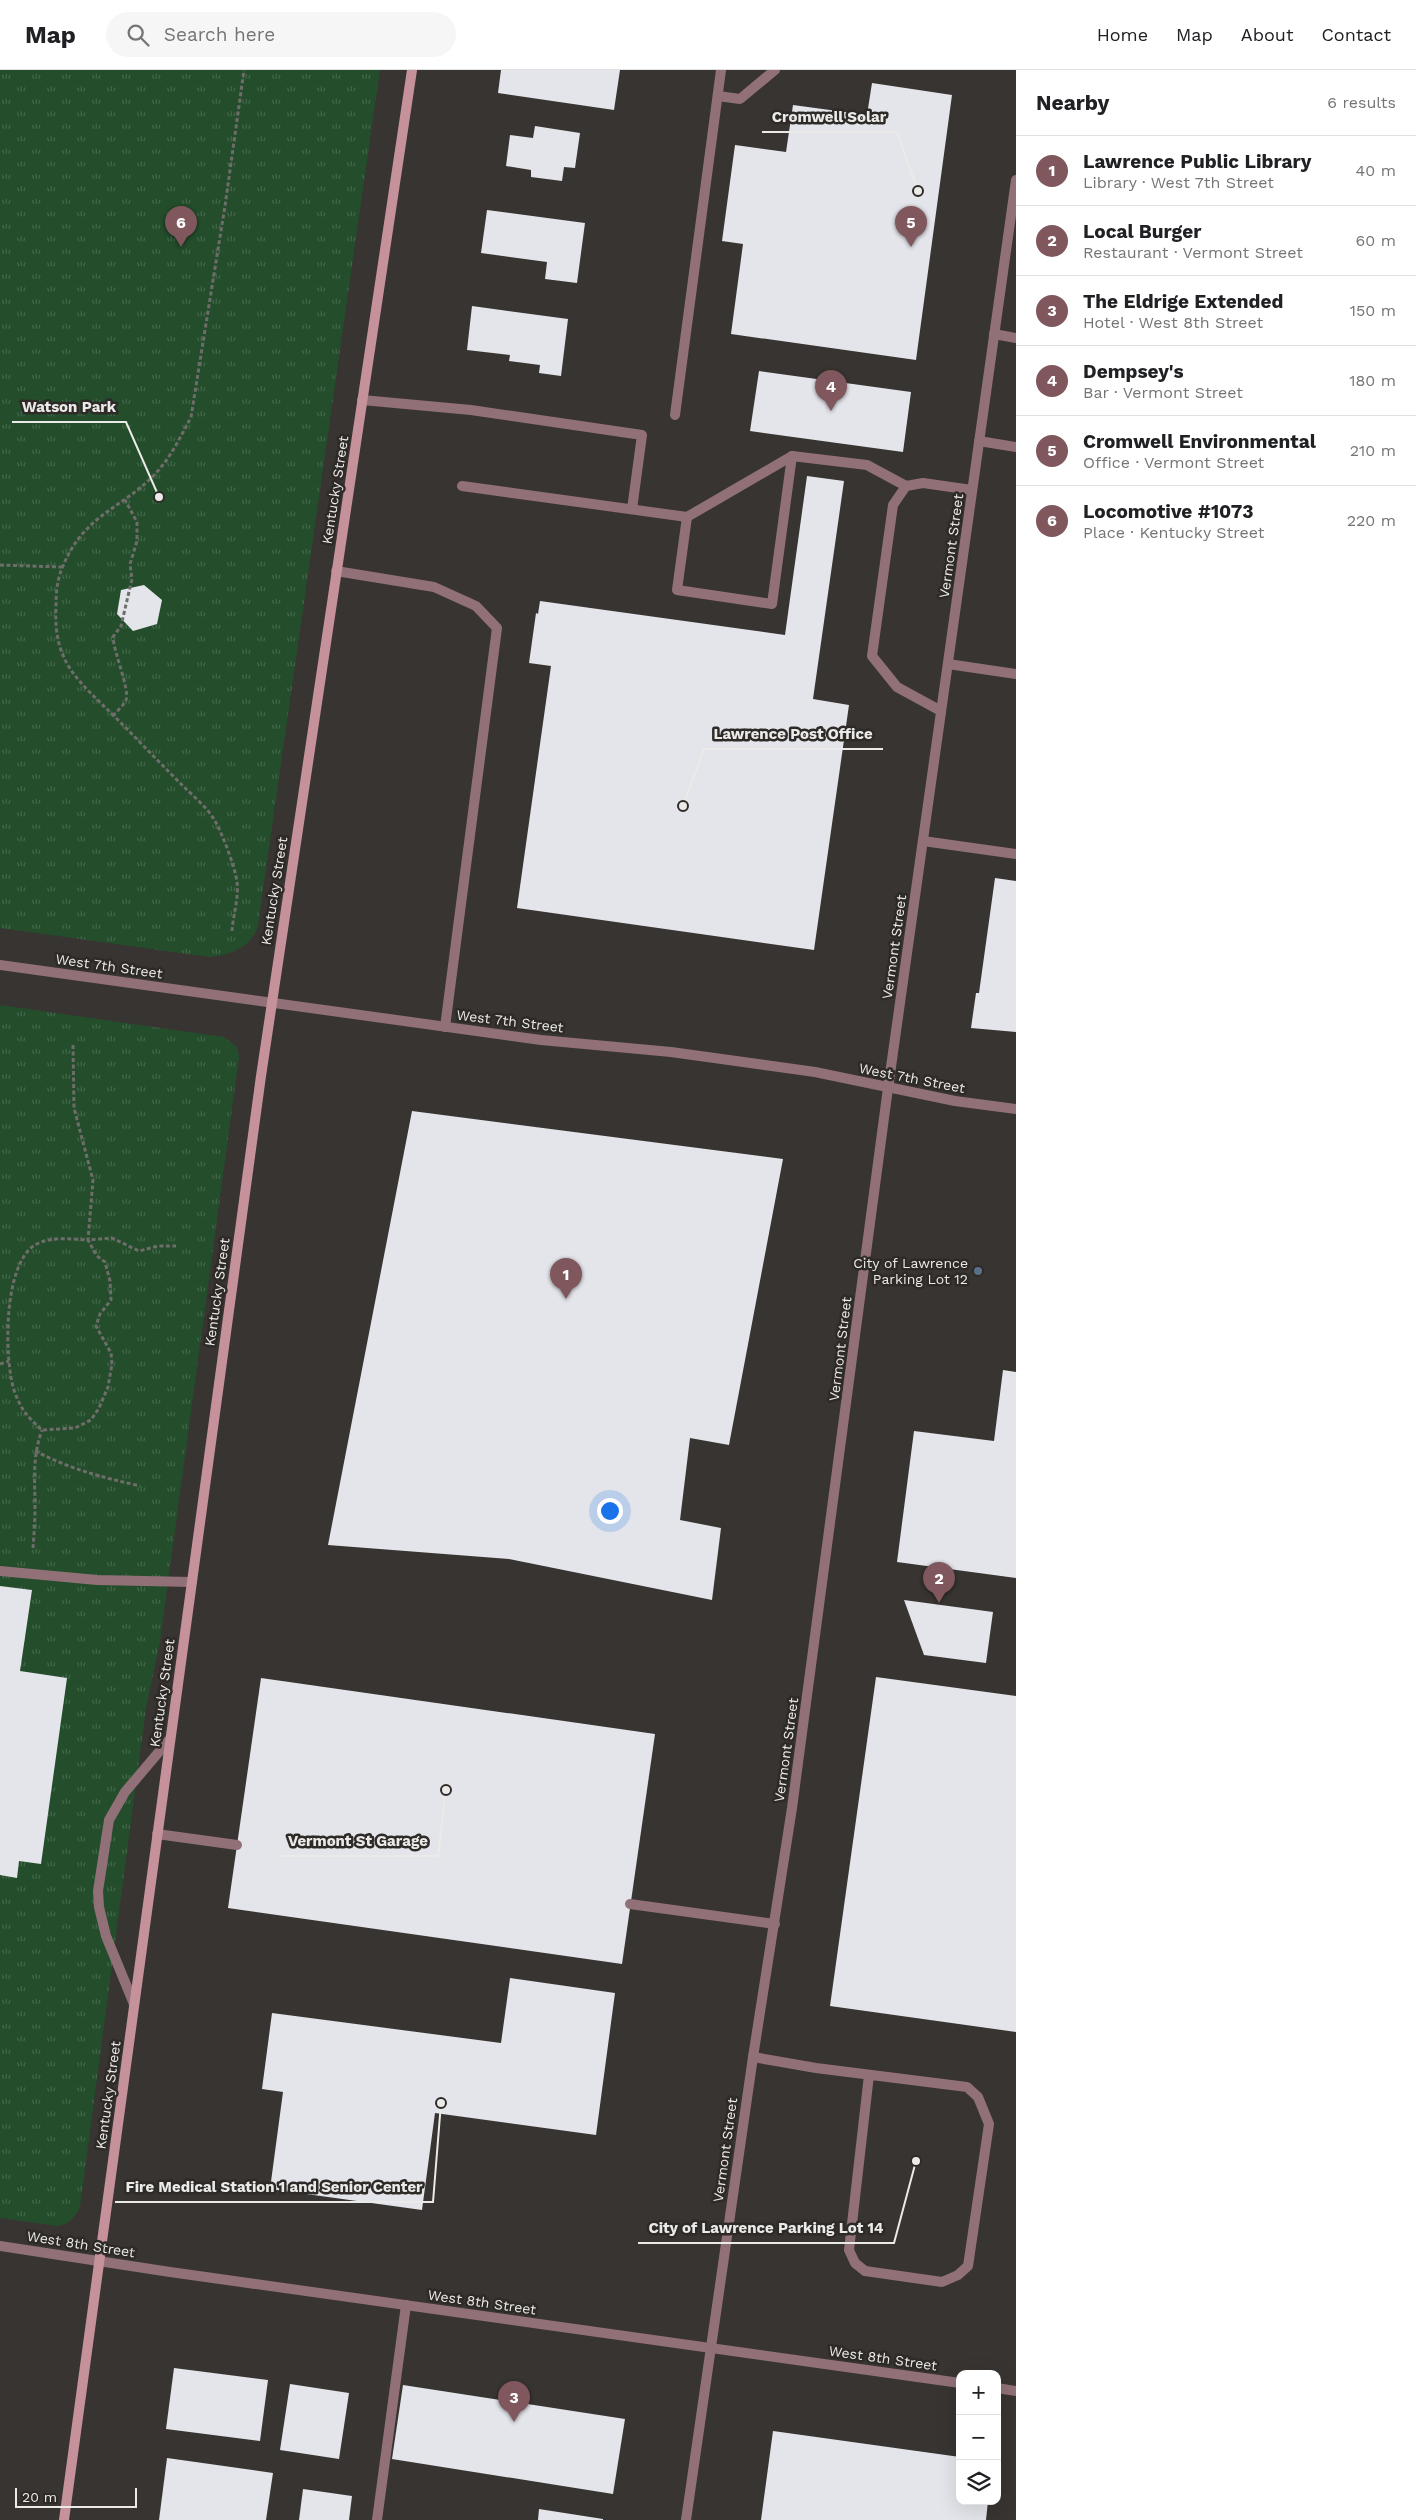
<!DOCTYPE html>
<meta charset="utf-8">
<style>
:root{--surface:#fff;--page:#f6f6f6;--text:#202124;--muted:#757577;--line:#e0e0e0;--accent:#7f575d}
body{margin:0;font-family:"Work Sans",sans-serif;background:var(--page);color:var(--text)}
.controls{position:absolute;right:15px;bottom:15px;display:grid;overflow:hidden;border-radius:10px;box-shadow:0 5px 20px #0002}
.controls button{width:45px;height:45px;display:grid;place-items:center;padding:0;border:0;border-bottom:1px solid var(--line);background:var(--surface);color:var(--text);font:25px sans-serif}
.scale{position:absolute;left:15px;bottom:12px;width:122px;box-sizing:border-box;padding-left:5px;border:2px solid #eceae8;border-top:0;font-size:14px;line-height:18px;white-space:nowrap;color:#eceae8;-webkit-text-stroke:4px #2d2a27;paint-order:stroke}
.you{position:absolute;left:609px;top:1440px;width:18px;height:18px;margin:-12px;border:4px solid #fff;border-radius:50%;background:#1a73e8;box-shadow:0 0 0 8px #1a73e833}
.badge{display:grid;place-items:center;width:32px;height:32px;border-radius:50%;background:var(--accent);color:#fff;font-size:16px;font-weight:700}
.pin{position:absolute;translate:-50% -41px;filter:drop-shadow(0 1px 2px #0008)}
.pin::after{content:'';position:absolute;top:26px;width:18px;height:15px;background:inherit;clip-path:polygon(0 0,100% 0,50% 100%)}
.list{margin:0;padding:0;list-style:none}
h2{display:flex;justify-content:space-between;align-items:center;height:65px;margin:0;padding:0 20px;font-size:21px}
h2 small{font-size:16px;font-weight:400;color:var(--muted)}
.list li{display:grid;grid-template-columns:32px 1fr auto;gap:15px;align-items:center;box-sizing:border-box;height:70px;padding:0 20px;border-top:1px solid var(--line)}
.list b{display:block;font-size:19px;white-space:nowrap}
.list p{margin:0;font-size:16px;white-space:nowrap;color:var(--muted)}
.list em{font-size:16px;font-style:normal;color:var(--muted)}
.icon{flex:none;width:28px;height:28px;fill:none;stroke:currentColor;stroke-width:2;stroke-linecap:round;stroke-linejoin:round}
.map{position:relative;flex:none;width:1016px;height:2450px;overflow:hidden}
header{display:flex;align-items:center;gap:30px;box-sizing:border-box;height:70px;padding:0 25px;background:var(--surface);border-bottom:1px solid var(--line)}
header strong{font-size:24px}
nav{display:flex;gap:28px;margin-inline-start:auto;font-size:18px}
.search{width:350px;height:45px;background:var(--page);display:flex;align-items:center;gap:12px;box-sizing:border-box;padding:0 18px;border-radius:28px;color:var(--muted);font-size:19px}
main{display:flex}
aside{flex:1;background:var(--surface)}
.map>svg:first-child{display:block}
</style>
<header>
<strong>Map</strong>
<div class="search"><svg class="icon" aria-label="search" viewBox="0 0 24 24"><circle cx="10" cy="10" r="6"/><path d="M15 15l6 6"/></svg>Search here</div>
<nav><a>Home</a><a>Map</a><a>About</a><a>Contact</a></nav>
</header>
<main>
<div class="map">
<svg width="1016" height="2450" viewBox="0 0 1016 2450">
<defs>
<pattern id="park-tufts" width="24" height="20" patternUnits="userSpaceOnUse" patternTransform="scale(1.25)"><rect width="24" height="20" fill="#234d2b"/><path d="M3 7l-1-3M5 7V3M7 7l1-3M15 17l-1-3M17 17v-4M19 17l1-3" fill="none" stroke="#43674a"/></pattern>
</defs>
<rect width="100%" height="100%" fill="#373431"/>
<!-- park -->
<g fill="url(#park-tufts)">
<path d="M 0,0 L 380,0 L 258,855 C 253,877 229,886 209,887 L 0,858 Z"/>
<path d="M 0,935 L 224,967 L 237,977 L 239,987 L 160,1571 L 146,1638 L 80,2137 C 75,2147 69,2154 58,2156 L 0,2148 Z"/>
</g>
<!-- building -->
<g fill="#e4e5ea">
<polygon points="501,0 620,0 614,40 498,23"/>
<polygon points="872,13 952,25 916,290 731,264 743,174 722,171 735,75 786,82 793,35 867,45"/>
<polygon points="535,56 580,63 575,98 564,97 562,111 531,107 531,100 506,96 510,65 533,68"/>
<polygon points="487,140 585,153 577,213 545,209 547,192 481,183"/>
<polygon points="472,236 568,249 561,306 539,303 540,295 509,291 510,285 467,280"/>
<polygon points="759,301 911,322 903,382 750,361"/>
<polygon points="807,406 844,411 813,629 849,635 814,880 517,838 551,596 529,593 536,543 538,544 540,531 785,565"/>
<polygon points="144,515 162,530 157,554 133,561 117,544 121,520"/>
<polygon points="995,808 1016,811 1016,962 971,958 976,923 979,923"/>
<polygon points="412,1041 783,1089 729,1375 690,1368 680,1450 721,1458 712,1530 509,1489 328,1475"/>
<polygon points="1003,1300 1016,1302 1016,1508 897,1492 914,1361 994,1371"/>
<polygon points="0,1516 32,1520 20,1601 67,1608 41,1794 19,1791 17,1808 0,1805"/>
<polygon points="904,1530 993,1542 986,1593 924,1585"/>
<polygon points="876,1607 1016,1626 1016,1962 830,1936"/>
<polygon points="261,1608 655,1664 622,1894 228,1838"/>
<polygon points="510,1908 615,1923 596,2065 435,2043 422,2140 270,2119 283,2022 262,2019 272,1943 501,1973"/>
<polygon points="174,2298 268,2310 260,2371 166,2359"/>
<polygon points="290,2314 349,2323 339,2389 280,2380"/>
<polygon points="403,2315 625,2349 613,2424 392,2389"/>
<polygon points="773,2361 960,2387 960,2431 988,2431 986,2450 761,2450"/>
<polygon points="167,2388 273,2403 266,2450 159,2450"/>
<polygon points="303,2419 352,2426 349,2450 299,2450"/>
<polygon points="539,2439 603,2449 603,2450 538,2450"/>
</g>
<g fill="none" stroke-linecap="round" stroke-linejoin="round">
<!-- path -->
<g stroke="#6f6d6a" stroke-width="3" stroke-dasharray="4 2.5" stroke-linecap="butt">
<polyline points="0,495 62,497"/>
<path d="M 113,646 C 117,641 124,635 126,630 C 130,620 114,583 113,567 L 121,556 L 132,509 L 130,494 L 137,471 L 137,452 L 125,430"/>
<path d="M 232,861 C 233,846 239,827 237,812 C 235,797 223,765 215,751 C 208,738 193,726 182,715 C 160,693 138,670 116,648 C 79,611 53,594 56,537 C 56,523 57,509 63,496 C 85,443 123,439 157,402 C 172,385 181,366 191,347 L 225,136 L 244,0"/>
<path d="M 73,975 L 74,1038 L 93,1110 L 88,1170 C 72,1169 50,1166 35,1175 C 3,1194 4,1289 14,1320 C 20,1338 28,1348 42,1360 L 75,1358 L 91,1350 L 99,1338 L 108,1317 L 112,1294 L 111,1283 L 96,1256 L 100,1244 L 111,1230 L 110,1211 L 105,1192 L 97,1186 L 88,1170 L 112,1168 L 139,1181 L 158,1176 L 176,1176"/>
<polyline points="0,1294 9,1291"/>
<path d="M 35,1381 C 70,1399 101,1407 140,1416"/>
<path d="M 33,1478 C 34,1465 35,1451 35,1438 C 35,1409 32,1388 42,1360"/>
</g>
<!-- service -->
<g stroke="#917077" stroke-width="10">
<polyline points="718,26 740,29 775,0"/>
<polyline points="994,264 1016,268"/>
<polyline points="362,330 471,340 642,365 632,439"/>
<polyline points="675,345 721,0"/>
<polyline points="979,371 1016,377"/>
<polyline points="462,416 687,447 792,386 867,395 906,416"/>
<polyline points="687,447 677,520 772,534 792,386"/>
<polyline points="336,501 434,517 476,536 497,558 445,957"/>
<polyline points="948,594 1016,604"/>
<polyline points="941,641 897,617 872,586 893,435 906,416 923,413 972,420"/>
<polyline points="923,771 1016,784"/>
<polyline points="0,1501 97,1510 192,1512"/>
<polyline points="157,1764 237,1775"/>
<polyline points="630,1834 775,1854"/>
<polyline points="134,1934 106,1866 99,1837 98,1821 109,1750 125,1722 169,1670"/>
<polyline points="753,1987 816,1998 967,2017 978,2027 989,2054 968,2196 958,2205 942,2212 865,2201 855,2193 849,2180 869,2005"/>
<polyline points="377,2450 406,2235"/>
</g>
<!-- minor -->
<g stroke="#917077" stroke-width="10">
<polyline points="0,2176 170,2202 960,2313"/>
<polyline points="997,2318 1016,2321"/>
</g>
<!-- tertiary -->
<g stroke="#917077" stroke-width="10">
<polyline points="0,895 541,970 671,982 815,1002 955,1031 1016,1039"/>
<polyline points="686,2450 753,1987 792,1738 888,1018 1016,110"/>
</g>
<!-- secondary -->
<polyline stroke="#c5919b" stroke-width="10" points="64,2450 261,1006 412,0"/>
</g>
<!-- markers -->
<circle fill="#5c6f8a" stroke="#2d2a27" stroke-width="2" cx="978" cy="1201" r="5"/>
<g text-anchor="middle" stroke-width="5" stroke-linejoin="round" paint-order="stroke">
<!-- street labels -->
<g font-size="14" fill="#eceae8" stroke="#2d2a27">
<text transform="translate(335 420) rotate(-81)" y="5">Kentucky Street</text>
<text transform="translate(951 476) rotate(-82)" y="5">Vermont Street</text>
<text transform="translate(274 821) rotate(-81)" y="5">Kentucky Street</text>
<text transform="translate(894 877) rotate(-82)" y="5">Vermont Street</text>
<text transform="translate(109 896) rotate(8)" y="5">West 7th Street</text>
<text transform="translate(510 951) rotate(7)" y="5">West 7th Street</text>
<text transform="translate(912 1008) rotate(11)" y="5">West 7th Street</text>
<text transform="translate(217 1222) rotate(-82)" y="5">Kentucky Street</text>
<text transform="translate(840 1279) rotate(-83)" y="5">Vermont Street</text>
<text transform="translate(162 1623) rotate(-82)" y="5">Kentucky Street</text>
<text transform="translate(786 1680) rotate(-82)" y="5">Vermont Street</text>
<text transform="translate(108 2025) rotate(-82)" y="5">Kentucky Street</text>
<text transform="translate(725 2080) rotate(-82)" y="5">Vermont Street</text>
<text transform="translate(81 2174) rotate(9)" y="5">West 8th Street</text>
<text transform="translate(482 2232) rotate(8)" y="5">West 8th Street</text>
<text transform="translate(883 2288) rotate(8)" y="5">West 8th Street</text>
</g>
<!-- poi labels -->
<g font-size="14" fill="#eceae8" stroke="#2d2a27" text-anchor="end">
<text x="968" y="1198">City of Lawrence<tspan x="968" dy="16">Parking Lot 12</tspan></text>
</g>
</g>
<!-- callouts -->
<path fill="none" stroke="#eceae8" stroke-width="2" d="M918 121L897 62H762M159 427L126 352H12M683 736L704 679H883M446 1720L438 1786H278M441 2033L433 2132H115M916 2091L894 2173H638"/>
<g fill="#eceae8" stroke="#2d2a27" stroke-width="2">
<circle cx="918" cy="121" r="5"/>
<circle cx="159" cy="427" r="5"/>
<circle cx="683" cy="736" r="5"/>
<circle cx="446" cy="1720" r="5"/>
<circle cx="441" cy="2033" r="5"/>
<circle cx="916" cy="2091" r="5"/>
</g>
<g font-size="15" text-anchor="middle" font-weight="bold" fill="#eceae8" stroke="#2d2a27" stroke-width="5" stroke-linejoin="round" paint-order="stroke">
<text x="829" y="52">Cromwell Solar</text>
<text x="69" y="342">Watson Park</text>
<text x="793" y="669">Lawrence Post Office</text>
<text x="358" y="1776">Vermont St Garage</text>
<text x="274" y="2122">Fire Medical Station 1 and Senior Center</text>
<text x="766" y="2163">City of Lawrence Parking Lot 14</text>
</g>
</svg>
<div class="controls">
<button>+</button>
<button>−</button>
<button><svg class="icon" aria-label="layers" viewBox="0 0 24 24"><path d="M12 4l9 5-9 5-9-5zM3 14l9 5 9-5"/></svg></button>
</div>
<div class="scale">20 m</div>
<div class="you"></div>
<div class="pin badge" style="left:566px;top:1229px">1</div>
<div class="pin badge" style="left:939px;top:1533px">2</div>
<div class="pin badge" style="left:514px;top:2352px">3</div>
<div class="pin badge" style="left:831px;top:341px">4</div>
<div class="pin badge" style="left:911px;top:177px">5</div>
<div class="pin badge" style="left:181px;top:177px">6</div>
</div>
<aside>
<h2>Nearby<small>6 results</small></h2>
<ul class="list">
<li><span class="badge">1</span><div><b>Lawrence Public Library</b><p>Library · West 7th Street</p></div><em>40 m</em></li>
<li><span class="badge">2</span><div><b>Local Burger</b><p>Restaurant · Vermont Street</p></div><em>60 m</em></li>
<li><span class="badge">3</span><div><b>The Eldrige Extended</b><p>Hotel · West 8th Street</p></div><em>150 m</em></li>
<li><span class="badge">4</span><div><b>Dempsey's</b><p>Bar · Vermont Street</p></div><em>180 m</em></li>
<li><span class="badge">5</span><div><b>Cromwell Environmental</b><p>Office · Vermont Street</p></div><em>210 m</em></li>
<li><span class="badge">6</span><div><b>Locomotive #1073</b><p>Place · Kentucky Street</p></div><em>220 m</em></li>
</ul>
</aside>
</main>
